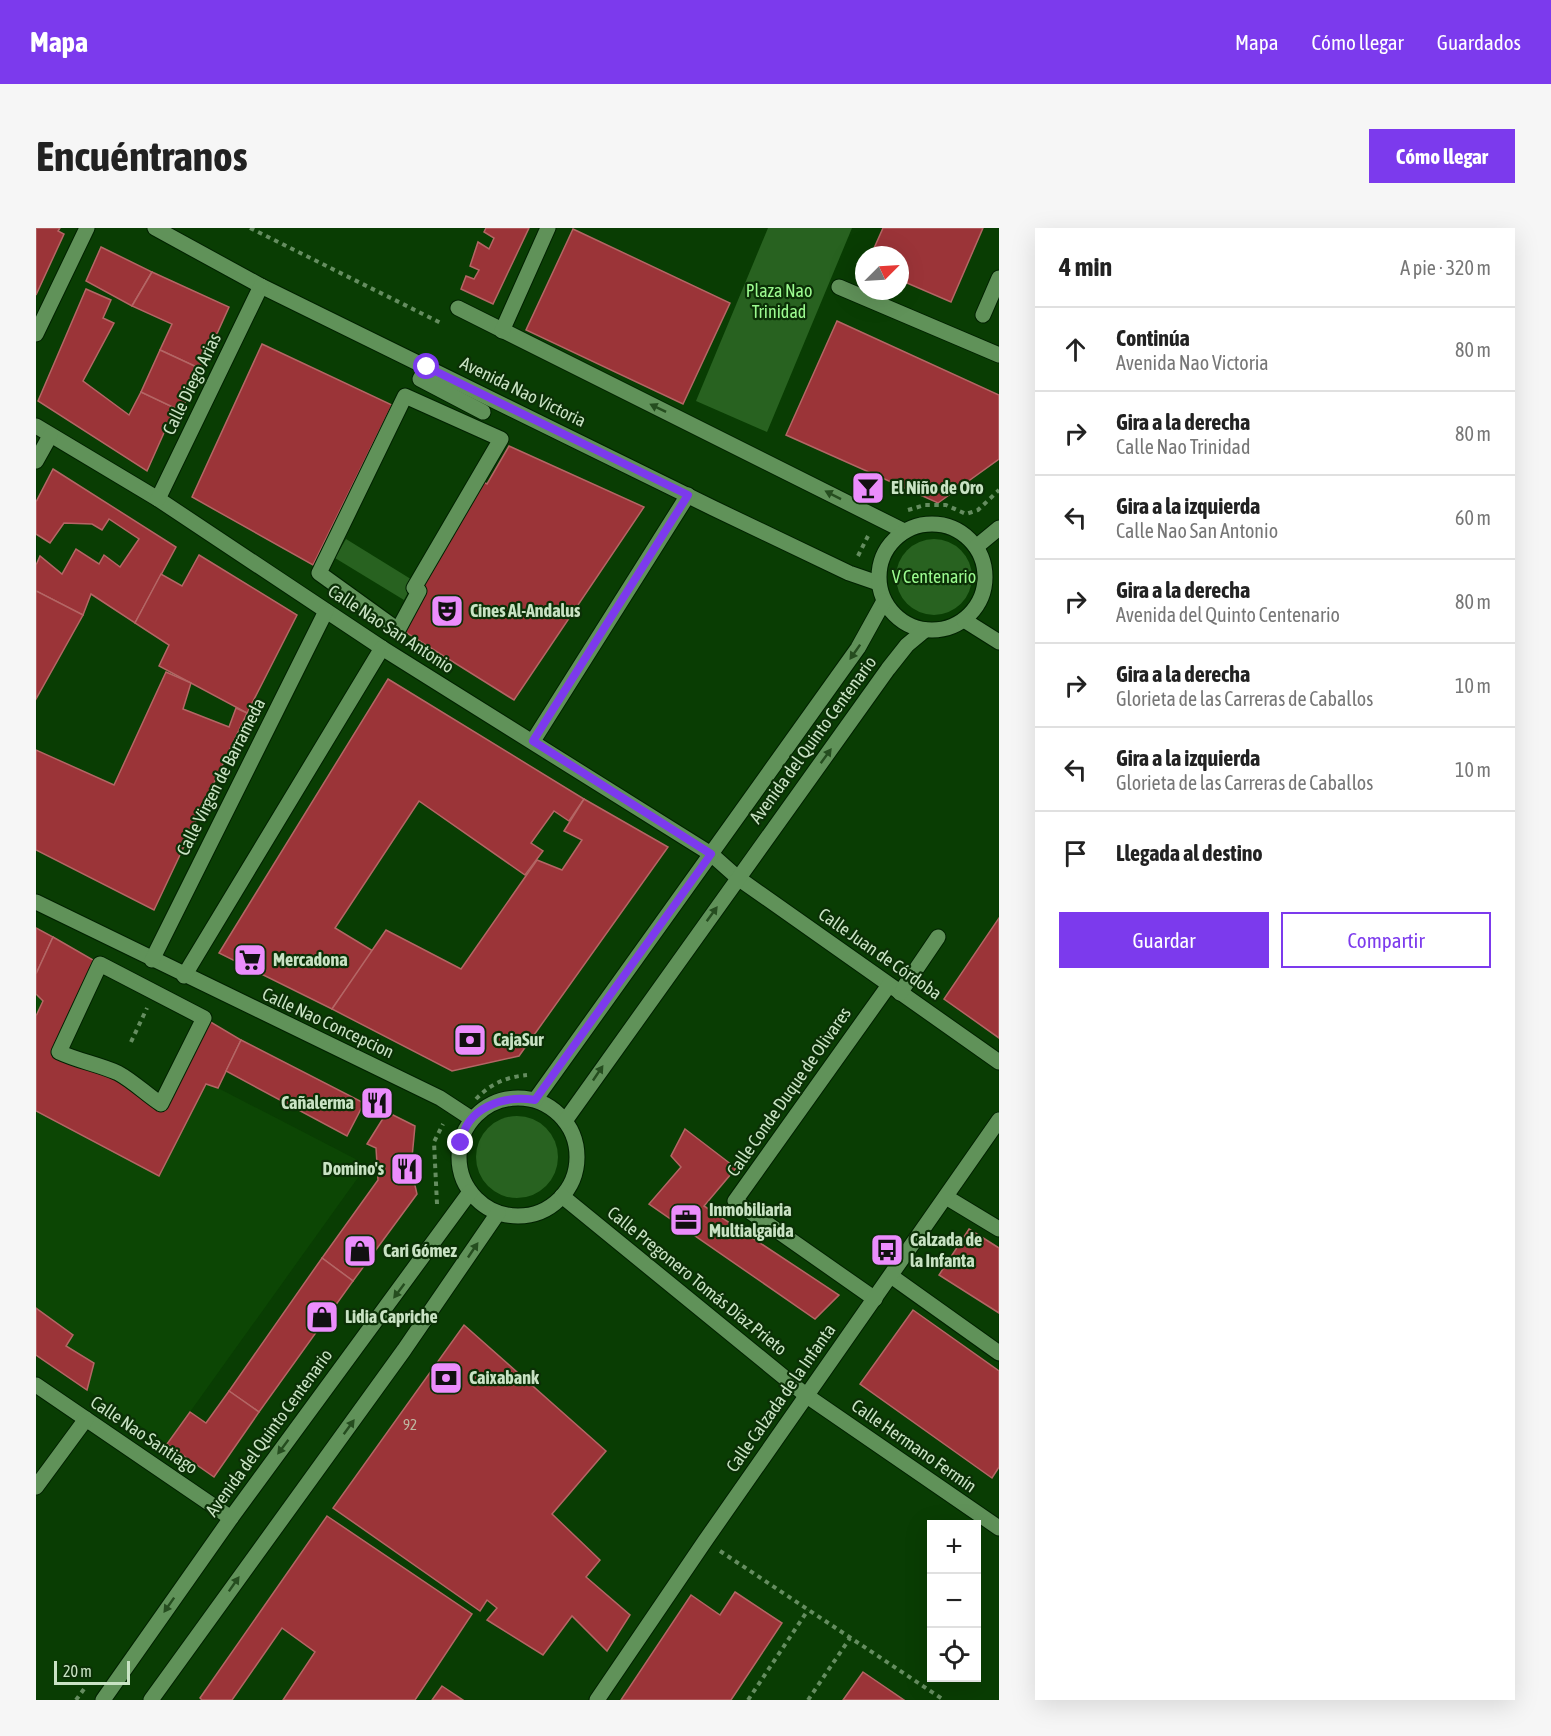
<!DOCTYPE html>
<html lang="es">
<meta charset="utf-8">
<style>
:root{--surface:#fff;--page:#f6f6f6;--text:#222;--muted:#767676;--line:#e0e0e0;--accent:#7c3aed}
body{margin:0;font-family:"Asap Condensed",sans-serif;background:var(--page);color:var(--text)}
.controls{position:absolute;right:18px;bottom:18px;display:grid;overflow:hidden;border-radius:0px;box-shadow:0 6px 24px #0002}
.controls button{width:54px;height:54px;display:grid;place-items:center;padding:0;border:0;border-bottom:2px solid var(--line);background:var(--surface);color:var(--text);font:30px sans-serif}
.compass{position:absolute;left:819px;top:18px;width:54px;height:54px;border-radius:50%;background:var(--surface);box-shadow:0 6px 24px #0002;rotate:66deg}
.scale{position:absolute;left:18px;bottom:15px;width:76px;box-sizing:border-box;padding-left:6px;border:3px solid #c9e3c4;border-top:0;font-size:16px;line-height:21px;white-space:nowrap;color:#c9e3c4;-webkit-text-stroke:4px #0b3006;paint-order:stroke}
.stop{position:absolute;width:18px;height:18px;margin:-14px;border:4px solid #7c3aed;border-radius:50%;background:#fff}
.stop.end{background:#7c3aed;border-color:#fff;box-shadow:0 2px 6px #0008}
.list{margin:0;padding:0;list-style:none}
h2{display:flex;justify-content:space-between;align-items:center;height:78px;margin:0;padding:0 24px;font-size:26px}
h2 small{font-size:20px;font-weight:400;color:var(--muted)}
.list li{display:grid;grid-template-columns:39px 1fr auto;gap:18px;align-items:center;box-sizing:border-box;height:84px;padding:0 24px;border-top:2px solid var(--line)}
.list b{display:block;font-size:22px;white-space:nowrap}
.list p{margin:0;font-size:20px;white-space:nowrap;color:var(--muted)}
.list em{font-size:20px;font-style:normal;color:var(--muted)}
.actions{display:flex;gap:12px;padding:18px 24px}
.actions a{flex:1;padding:14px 0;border:2px solid var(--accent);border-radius:0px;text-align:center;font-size:21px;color:var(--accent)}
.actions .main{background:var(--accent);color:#fff}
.icon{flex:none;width:33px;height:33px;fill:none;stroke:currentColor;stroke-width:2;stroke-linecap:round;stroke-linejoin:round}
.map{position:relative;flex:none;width:963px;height:1472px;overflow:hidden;border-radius:0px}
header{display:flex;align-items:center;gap:36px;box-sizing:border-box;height:84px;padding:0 30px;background:var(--accent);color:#fff}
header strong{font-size:28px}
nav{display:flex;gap:33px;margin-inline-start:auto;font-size:21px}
.intro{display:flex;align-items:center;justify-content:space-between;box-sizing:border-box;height:144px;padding:0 36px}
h1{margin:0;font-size:42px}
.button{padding:15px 27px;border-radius:0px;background:var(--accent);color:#fff;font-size:21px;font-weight:700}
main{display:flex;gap:36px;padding:0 36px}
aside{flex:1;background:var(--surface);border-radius:0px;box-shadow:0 6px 24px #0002}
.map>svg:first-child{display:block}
</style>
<header>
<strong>Mapa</strong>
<nav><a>Mapa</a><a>Cómo llegar</a><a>Guardados</a></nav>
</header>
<div class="intro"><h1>Encuéntranos</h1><a class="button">Cómo llegar</a></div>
<main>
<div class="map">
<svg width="963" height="1472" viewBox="0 0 963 1472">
<rect width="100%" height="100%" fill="#093d03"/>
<!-- built -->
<polygon fill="#0c4604" points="17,709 64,736 23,823 125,876 168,790 205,812 182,860 331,937 131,1216 0,1127 0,746"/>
<!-- green -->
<g fill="#286220">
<polygon points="732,0 816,0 731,204 660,173"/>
<circle cx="898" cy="349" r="38"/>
<polygon points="310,311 378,353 368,372 299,330"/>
<circle cx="481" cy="929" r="41"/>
</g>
<!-- building -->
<g fill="#9b3438" stroke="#b46665" stroke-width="1.5">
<polygon points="0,0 24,0 22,3 28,6 0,67"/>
<polygon points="450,0 493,0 457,76 425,61 430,48 438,51 443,42 434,38 442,14 453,21 458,10 448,4"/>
<polygon points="847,0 947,0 915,74 864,52 864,27 835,27"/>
<polygon points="537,1 694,75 647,176 490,102"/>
<polygon points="65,19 116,44 96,78 50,53"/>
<polygon points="116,44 193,79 165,141 124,122 136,96 96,78"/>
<polygon points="50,61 75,72 67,90 78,95 47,153 93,187 105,164 139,180 111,243 2,173"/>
<polygon points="801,93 963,167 963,231 902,275 750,207"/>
<polygon points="226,116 356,177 277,337 156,269"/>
<polygon points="124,122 165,141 145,183 105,164"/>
<polygon points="473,218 608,279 478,472 366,402 380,360 444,252 451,256"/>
<polygon points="17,241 140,319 99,395 55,366 47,387 0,363 0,337 4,328 26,346 40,321 63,336 68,327 84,339 103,311 73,291 66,302 56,296 28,295 14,315 0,306 0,274"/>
<polygon points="163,327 261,387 211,485 123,438 133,417 99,395 125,346 146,358"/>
<polygon points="0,363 47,387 0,471"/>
<polygon points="130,444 155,455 147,481 193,499 200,480 211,485 118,682 0,622 0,522 78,557"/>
<polygon points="352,451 548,571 533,593 518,583 495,615 507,623 489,647 383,573 299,700 337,723 296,781 183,725"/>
<polygon points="548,571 632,619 483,828 416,843 296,781 350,702 425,741 501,632 526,642 546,612 528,603"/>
<polygon points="963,690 963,810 908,771"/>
<polygon points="0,700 17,709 0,746"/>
<polygon points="17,709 64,736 23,824 64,838 125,876 168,790 205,812 182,860 170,856 123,948 0,883 0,788 7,773 0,766 0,746"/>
<polygon points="205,812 328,875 311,908 190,843"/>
<polygon points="351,884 379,898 375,940 381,966 317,1053 286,1030 342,952 340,920 331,916"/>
<polygon points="649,901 700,940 668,978 803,1067 779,1091 613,976 645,939 635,928"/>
<polygon points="933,1001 963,1020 963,1085 903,1047"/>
<polygon points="286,1030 317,1053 223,1184 193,1163"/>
<polygon points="0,1080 37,1107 30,1118 58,1135 51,1162 0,1127"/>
<polygon points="877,1082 963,1143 963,1239 956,1250 824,1156"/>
<polygon points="428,1097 570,1223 516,1286 564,1332 550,1349 594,1387 571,1423 536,1388 507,1427 451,1392 461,1380 451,1372 444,1383 297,1280"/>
<polygon points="193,1163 223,1184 178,1249 131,1216 154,1184 170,1195"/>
<polygon points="291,1288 436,1386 379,1472 247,1472 279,1424 246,1400 196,1472 166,1472 164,1470"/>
<polygon points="699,1364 746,1395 695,1472 585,1472 655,1367 684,1387"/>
<polygon points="827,1444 868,1472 807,1472"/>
<polygon points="406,1458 427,1472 396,1472"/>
</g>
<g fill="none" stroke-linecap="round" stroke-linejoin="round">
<!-- minor casing -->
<g stroke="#002100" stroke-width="17">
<g id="minor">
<polyline points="119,0 225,58 677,280 813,345 842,355"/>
<polyline points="803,59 963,127"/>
<polyline points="422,80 868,303"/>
<polyline points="947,87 963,50"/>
<polyline points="466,103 512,0"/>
<polyline points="0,106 51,0"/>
<polyline points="391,139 384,151 447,184"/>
<polygon points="369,168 465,211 378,360 383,363 362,402 283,345"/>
<polyline points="0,198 122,271 346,420 675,626 702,650 963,834"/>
<polyline points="0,233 14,208"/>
<polyline points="122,271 225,58"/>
<circle cx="896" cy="349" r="53"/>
<polyline points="940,319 963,300"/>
<polyline points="928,392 963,414"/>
<polyline points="497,513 652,267"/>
<polyline points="0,674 404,870 436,891"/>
<polyline points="116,732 290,383"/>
<path d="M 64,736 L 168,790 L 125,876 C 111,867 97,853 82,845 C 62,836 42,833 23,824 Z"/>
<polyline points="148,748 346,420"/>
<polyline points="864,765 902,709"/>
<circle cx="482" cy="929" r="59"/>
<polyline points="499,872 822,420 848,373"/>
<polyline points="529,893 852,441 871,417 889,402"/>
<polyline points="526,968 771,1168 963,1300"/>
<polyline points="910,969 963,1001"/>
<polyline points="855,1048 963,1125"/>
<polyline points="839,1071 699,973 853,757"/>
<polyline points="0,1157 195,1290"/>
<polyline points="0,1259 50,1191"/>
<polyline points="67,1472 195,1290 434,964"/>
<polyline points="115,1472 368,1122 462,985"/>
<polyline points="561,1472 669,1313 963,892"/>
</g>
</g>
<!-- path -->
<g stroke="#658d60" stroke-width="4" stroke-dasharray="4.5 4.5" stroke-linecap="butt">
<polyline points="214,0 407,96"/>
<polyline points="872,282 889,277 910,277 930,286 942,282 963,262"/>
<polyline points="822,328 832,308"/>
<polyline points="95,814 111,780"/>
<path d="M 440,871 C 454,856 470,849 491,847"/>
<polyline points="401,976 398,914 407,896"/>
<polyline points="684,1323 908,1472"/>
<polyline points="40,1472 48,1461"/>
<polyline points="712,1472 772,1382"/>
<polyline points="772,1472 814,1410"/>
</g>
<!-- minor -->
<use href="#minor" stroke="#609259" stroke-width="15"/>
</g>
<!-- one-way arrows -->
<defs><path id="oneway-solid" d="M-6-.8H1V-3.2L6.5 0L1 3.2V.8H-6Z" transform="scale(1.5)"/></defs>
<g fill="#254d1f">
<use href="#oneway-solid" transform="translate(622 180) rotate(-154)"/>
<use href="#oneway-solid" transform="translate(797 267) rotate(-153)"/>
<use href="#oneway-solid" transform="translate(819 424) rotate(125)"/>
<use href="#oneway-solid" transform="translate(790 528) rotate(-54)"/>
<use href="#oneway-solid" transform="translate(676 686) rotate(-54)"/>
<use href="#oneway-solid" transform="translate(562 845) rotate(-56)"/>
<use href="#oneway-solid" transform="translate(437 1022) rotate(-56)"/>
<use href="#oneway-solid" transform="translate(363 1063) rotate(127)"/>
<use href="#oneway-solid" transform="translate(313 1199) rotate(-54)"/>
<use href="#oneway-solid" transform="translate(247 1219) rotate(127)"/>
<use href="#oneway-solid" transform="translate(198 1356) rotate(-55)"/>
<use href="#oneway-solid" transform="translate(133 1377) rotate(125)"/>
</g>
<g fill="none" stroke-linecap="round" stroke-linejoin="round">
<!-- route -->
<path stroke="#7c3aed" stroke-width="8" d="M 391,139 L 652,267 L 497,513 L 675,626 L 499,872 C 468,867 430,879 425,915"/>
</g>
<!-- icons -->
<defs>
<g id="bar-square" transform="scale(1.725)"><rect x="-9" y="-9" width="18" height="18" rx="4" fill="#eb8dfc" stroke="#0b3006"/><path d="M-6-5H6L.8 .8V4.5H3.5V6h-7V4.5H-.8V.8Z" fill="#111"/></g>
<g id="theatre-square" transform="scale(1.725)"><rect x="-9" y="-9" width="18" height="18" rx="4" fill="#eb8dfc" stroke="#0b3006"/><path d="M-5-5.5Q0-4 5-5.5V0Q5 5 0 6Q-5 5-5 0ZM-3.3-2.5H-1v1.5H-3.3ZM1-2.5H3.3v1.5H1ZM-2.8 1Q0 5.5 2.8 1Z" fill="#111"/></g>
<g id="supermarket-square" transform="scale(1.725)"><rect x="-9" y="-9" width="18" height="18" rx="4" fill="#eb8dfc" stroke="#0b3006"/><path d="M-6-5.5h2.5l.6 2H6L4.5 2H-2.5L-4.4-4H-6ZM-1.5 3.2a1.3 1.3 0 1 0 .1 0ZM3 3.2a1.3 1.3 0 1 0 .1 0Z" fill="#111"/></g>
<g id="bank-square" transform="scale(1.725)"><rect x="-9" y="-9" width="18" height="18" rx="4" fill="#eb8dfc" stroke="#0b3006"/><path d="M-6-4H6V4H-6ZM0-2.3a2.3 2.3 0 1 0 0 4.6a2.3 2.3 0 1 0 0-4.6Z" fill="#111"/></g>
<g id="restaurant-square" transform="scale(1.725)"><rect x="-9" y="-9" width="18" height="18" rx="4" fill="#eb8dfc" stroke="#0b3006"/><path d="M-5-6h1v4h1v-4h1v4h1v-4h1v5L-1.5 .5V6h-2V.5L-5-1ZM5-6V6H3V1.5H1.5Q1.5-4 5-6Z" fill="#111"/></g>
<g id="office-square" transform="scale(1.725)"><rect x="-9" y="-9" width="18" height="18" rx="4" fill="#eb8dfc" stroke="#0b3006"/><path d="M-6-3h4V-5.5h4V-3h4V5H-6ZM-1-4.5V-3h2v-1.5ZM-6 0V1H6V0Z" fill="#111"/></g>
<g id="bus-square" transform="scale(1.725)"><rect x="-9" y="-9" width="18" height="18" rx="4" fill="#eb8dfc" stroke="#0b3006"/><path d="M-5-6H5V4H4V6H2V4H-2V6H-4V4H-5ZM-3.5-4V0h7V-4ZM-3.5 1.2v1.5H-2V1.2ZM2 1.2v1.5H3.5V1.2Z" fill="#111"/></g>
<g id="shop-square" transform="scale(1.725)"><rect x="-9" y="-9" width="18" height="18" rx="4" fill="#eb8dfc" stroke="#0b3006"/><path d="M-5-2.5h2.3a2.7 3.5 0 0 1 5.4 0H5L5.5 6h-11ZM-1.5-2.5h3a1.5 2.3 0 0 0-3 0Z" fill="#111"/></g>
</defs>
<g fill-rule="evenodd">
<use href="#bar-square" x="832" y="260"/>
<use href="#theatre-square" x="411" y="383"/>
<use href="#supermarket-square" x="214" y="732"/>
<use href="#bank-square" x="434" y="812"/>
<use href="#restaurant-square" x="341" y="875"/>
<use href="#restaurant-square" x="371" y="941"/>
<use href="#office-square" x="650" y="992"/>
<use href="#bus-square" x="851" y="1022"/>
<use href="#shop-square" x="324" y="1023"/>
<use href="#shop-square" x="286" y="1089"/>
<use href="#bank-square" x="410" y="1150"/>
</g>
<g text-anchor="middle" stroke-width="4.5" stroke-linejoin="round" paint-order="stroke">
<!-- number labels -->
<g font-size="15" fill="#beb7a1">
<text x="374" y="1202">92</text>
</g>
<!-- park labels -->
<g font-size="18" fill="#9cfb90" stroke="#0b3006">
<text x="743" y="69">Plaza Nao<tspan x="743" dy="21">Trinidad</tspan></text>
<text x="898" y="355">V Centenario</text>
</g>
<!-- street labels -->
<g font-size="18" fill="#c9e3c4" stroke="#0b3006">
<text transform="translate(156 156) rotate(-64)" y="6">Calle Diego Arias</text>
<text transform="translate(487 164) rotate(26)" y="6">Avenida Nao Victoria</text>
<text transform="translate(355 401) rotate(33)" y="6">Calle Nao San Antonio</text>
<text transform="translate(777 512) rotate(-54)" y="6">Avenida del Quinto Centenario</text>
<text transform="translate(185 549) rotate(-63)" y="6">Calle Virgen de Barrameda</text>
<text transform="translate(844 726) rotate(35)" y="6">Calle Juan de Córdoba</text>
<text transform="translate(292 795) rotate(25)" y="6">Calle Nao Concepcion</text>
<text transform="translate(753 864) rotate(-55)" y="6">Calle Conde Duque de Olivares</text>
<text transform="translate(661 1053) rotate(39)" y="6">Calle Pregonero Tomás Díaz Prieto</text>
<text transform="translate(745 1170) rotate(-55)" y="6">Calle Calzada de la Infanta</text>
<text transform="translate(233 1205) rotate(-54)" y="6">Avenida del Quinto Centenario</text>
<text transform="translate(108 1207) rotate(34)" y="6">Calle Nao Santiago</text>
<text transform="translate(878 1218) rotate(35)" y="6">Calle Hermano Fermín</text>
</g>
<!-- poi labels -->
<g font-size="18" font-weight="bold" fill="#c9e3c4" stroke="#0b3006" text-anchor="start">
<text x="855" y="266">El Niño de Oro</text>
<text x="434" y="389">Cines Al-Andalus</text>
<text x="237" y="738">Mercadona</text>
<text x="457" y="818">CajaSur</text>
<text x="318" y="881" text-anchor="end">Cañalerma</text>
<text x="348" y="947" text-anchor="end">Domino's</text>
<text x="673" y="988">Inmobiliaria<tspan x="673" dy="21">Multialgaida</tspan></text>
<text x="874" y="1018">Calzada de<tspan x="874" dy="21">la Infanta</tspan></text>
<text x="347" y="1029">Cari Gómez</text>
<text x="309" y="1095">Lidia Capriche</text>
<text x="433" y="1156">Caixabank</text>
</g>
</g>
</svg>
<div class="controls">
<button>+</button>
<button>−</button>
<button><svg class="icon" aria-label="locate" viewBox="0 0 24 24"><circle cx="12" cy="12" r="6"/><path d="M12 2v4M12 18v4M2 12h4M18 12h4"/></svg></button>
</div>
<svg class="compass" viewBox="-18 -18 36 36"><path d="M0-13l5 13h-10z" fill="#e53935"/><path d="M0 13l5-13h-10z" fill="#767676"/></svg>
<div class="scale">20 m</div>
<div class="stop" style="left:391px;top:139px"></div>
<div class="stop end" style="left:425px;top:915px"></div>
</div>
<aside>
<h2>4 min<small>A pie · 320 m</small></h2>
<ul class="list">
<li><svg class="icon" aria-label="ahead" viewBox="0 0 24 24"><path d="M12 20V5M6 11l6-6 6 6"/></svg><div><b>Continúa</b><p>Avenida Nao Victoria</p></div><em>80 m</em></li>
<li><svg class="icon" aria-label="right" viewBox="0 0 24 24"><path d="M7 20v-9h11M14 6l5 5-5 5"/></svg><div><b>Gira a la derecha</b><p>Calle Nao Trinidad</p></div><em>80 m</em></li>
<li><svg class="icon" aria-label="left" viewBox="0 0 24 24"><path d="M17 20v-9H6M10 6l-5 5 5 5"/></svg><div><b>Gira a la izquierda</b><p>Calle Nao San Antonio</p></div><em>60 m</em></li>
<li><svg class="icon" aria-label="right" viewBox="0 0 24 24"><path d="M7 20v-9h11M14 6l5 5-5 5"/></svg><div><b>Gira a la derecha</b><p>Avenida del Quinto Centenario</p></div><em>80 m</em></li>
<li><svg class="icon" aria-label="right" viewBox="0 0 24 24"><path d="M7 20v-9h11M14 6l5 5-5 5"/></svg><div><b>Gira a la derecha</b><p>Glorieta de las Carreras de Caballos</p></div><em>10 m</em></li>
<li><svg class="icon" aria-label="left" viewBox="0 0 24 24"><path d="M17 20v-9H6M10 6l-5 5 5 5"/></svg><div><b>Gira a la izquierda</b><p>Glorieta de las Carreras de Caballos</p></div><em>10 m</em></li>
<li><svg class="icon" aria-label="arrive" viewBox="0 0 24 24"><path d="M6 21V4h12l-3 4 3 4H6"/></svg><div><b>Llegada al destino</b></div></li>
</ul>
<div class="actions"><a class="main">Guardar</a><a>Compartir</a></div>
</aside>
</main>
